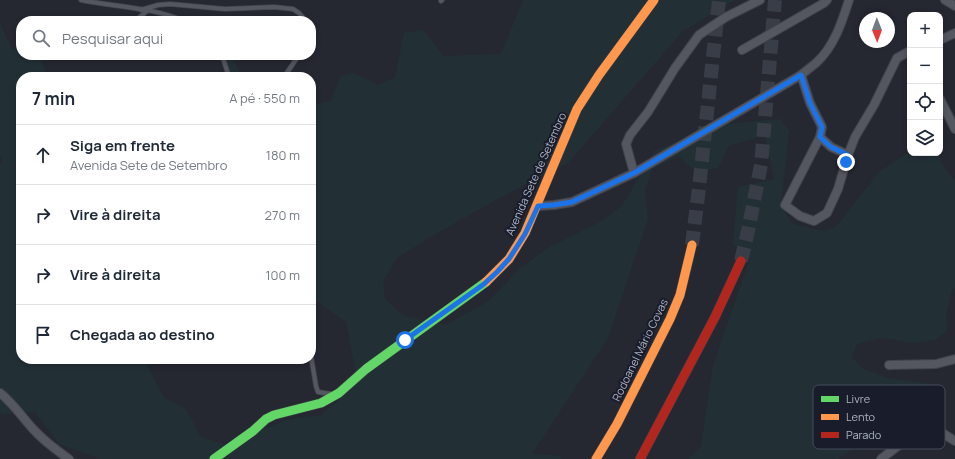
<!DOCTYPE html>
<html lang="pt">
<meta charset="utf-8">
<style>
:root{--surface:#fff;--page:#f2f2f3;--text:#1f2937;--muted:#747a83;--line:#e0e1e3}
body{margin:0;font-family:Manrope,sans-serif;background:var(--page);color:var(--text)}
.controls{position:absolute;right:12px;top:12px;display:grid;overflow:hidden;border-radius:8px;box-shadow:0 2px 6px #0003}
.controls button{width:36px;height:36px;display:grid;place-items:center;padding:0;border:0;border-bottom:1px solid var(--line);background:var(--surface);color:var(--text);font:20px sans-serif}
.compass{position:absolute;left:859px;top:12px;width:36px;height:36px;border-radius:50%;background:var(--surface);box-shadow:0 2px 6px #0003;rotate:179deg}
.stop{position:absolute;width:12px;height:12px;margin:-9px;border:3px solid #1a73e8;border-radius:50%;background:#fff}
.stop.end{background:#1a73e8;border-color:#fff;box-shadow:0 1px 4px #0008}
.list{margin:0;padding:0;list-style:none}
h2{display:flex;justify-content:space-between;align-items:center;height:52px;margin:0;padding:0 16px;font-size:17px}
h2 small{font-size:13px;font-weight:400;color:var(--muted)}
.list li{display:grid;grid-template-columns:26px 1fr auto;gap:12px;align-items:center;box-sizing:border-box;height:60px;padding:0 16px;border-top:1px solid var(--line)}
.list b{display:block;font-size:15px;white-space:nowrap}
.list p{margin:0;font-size:13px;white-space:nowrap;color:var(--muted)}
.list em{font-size:13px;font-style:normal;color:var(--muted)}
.icon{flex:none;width:22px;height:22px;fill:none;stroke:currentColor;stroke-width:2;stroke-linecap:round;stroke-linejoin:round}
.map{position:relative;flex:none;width:955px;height:459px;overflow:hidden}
.search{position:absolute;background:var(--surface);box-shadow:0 2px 6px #0003;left:16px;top:16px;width:300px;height:44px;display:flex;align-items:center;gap:10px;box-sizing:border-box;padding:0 14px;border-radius:16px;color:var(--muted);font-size:15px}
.panel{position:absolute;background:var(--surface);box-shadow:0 2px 6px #0003;left:16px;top:72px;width:300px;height:292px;border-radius:16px}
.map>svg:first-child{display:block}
</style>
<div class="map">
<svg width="955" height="459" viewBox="0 0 955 459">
<rect width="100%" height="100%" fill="#252831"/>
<!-- green -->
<g fill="#223036">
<polygon points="523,0 734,0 683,31 568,163 523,185 432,236 397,258 383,281 385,299 404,316 445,325 489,301 520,268 550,247 600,222 622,206 654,151 716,125 780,119 789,131 781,207 793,224 823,231 836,227 879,172 910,151 910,153 937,153 943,165 955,182 955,288 952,290 946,314 947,331 935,340 914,343 881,338 857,344 852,357 863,369 888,378 932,384 934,402 902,416 838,459 688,459 701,446 713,365 750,259 733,244 738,187 774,179 765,135 729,146 718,168 695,171 678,156 652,169 645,191 648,219 608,338 532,454 560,456 561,459 102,459 59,444 35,412 3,414 0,412 0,164 3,162 0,156 0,23 12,49 21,50 21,55 39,55 48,77 21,77 21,359 144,359 164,398 186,409 201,437 226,445 286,420 321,415 358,384 346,322 311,297 311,106 331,101 341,76 354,73 378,85 395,78 404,33 424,30 443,56 501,54"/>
<path d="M 225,55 L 232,55 L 233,59 L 243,77 L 230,77 C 231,69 225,63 225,55 Z"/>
</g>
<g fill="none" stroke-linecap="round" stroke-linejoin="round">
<!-- highway-tunnel -->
<g stroke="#393d47" stroke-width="14" stroke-dasharray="14 7" stroke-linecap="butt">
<polyline points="692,245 699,188 719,0"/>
<polyline points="741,261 748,231 761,165 775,0"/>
</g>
<!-- lane casing -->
<g stroke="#41434a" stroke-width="5.5">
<g id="lane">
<path d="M 81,0 C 115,7 152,7 184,21"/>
<polyline points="441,1 442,0"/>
<polyline points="141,10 158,5 170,4 225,9 274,7 293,9 299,13 306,21"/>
<polyline points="135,21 147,11"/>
<polyline points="222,55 229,77"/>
<polyline points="284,77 299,55"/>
<polyline points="311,356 316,386 318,392 331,394"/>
</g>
</g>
<!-- street casing -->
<g stroke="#41434a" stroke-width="10">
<g id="street">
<polyline points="945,0 955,6"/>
<polyline points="940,40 955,33"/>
<polyline points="742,50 824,3 827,0"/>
<polyline points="801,75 810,103 822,127 820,137 785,205 800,216 814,221 827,213 838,189 848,155"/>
<polyline points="940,99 955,129"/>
<polyline points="820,137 831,147 848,155 855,137 874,105 897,58 910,51"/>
<path d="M 634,173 L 801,75 C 806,71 811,67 816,63 C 834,47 842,22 849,0"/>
<polyline points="538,206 554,205 572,202 634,173 626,144 630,135 648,112 675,68 699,35 726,17 760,0"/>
<polyline points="889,365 936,364 955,359"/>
<path d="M 0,393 C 13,403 22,417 33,429 C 44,441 56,450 69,459"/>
<polyline points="881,459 911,436 923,431 936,429 955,441"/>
</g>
</g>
<!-- fast casing -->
<g stroke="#41434a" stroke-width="10">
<polyline id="fast" points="214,459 253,431 266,419 274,415 321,403 339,393 366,369 486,282"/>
</g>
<!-- slow casing -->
<g stroke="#41434a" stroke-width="10">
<g id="slow">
<polyline points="486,282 509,259 525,233 577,109 599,75 654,0"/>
<polyline points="596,459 617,424 670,319 680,295 692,245"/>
</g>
</g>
<!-- jam casing -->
<g stroke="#41434a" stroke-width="10">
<polyline id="jam" points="640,459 715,317 741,261"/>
</g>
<!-- lane -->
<use href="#lane" stroke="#545660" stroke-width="4"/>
<!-- street -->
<use href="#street" stroke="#545660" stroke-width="8"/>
<!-- fast -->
<use href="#fast" stroke="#63d668" stroke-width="9"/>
<!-- slow -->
<use href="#slow" stroke="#ff974d" stroke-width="9"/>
<!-- jam -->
<use href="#jam" stroke="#b3261e" stroke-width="9"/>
</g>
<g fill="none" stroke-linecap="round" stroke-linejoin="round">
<!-- route -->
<polyline stroke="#1a73e8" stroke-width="5" points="405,340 484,284 497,272 509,259 525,234 538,206 554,205 572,202 634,173 801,75 810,103 822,127 820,137 831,147 848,155 846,162"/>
</g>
<g text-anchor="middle" stroke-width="4" stroke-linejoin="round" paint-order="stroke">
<!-- street labels -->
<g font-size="11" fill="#adb2c4" stroke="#191d2b">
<text transform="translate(536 174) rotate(-66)" y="4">Avenida Sete de Setembro</text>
<text transform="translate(640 350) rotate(-64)" y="4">Rodoanel Mário Covas</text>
</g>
</g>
<!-- legend -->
<rect x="813" y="385" width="132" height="64" rx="6" fill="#191d2b" stroke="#454a59" stroke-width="1"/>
<rect x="821" y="396" width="18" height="6" fill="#63d668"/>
<rect x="821" y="414" width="18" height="6" fill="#ff974d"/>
<rect x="821" y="432" width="18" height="6" fill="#b3261e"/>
<g font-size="11" fill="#adb2c4">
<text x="846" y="403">Livre</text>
<text x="846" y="421">Lento</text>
<text x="846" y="439">Parado</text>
</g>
</svg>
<div class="controls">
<button>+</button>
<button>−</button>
<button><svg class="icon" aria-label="locate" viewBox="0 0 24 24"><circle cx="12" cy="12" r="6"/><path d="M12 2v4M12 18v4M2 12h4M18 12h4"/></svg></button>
<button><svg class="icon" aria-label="layers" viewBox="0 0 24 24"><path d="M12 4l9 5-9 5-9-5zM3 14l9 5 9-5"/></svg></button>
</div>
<svg class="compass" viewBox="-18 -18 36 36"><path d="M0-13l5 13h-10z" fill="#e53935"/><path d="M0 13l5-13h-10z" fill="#747a83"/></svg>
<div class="stop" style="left:405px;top:340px"></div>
<div class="stop end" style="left:846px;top:162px"></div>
<div class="search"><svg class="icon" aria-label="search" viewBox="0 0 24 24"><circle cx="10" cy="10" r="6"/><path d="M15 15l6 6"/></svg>Pesquisar aqui</div>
<section class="panel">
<h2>7 min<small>A pé · 550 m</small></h2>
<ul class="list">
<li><svg class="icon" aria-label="ahead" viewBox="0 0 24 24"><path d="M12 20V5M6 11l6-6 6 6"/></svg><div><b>Siga em frente</b><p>Avenida Sete de Setembro</p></div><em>180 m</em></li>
<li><svg class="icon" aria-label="right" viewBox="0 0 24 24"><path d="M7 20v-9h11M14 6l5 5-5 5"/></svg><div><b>Vire à direita</b></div><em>270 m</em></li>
<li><svg class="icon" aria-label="right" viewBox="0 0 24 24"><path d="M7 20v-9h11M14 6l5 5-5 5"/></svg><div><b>Vire à direita</b></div><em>100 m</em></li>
<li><svg class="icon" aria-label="arrive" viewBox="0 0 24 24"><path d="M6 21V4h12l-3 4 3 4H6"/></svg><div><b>Chegada ao destino</b></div></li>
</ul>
</section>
</div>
